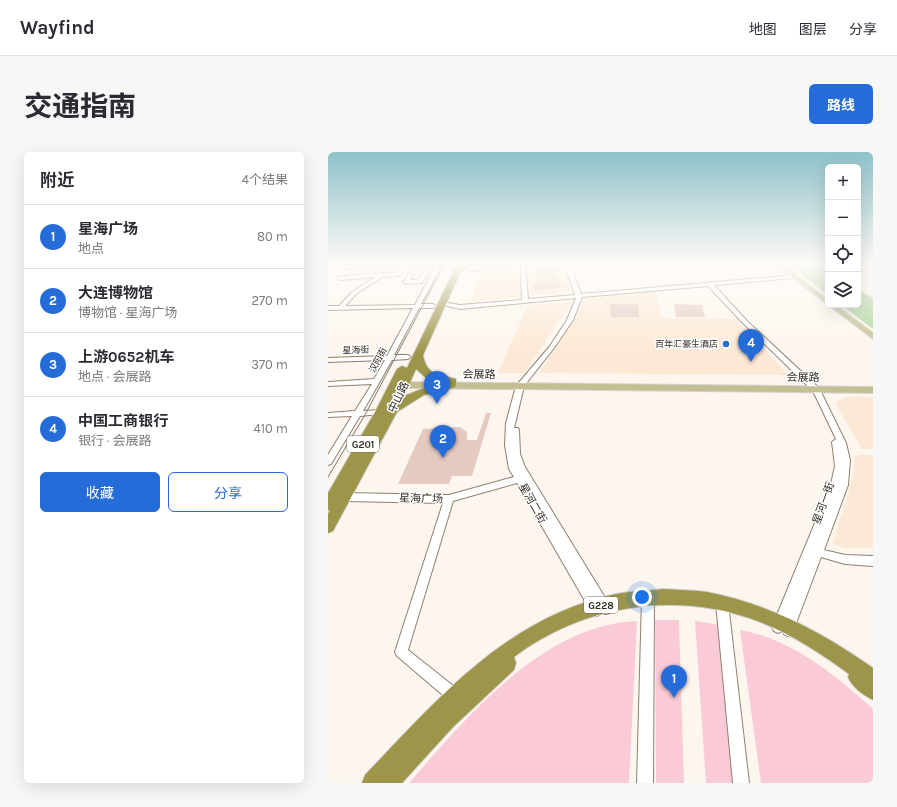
<!DOCTYPE html>
<html lang="zh">
<meta charset="utf-8">
<style>
:root{--surface:#fff;--page:#f7f7f7;--text:#2b2b33;--muted:#7c7c81;--line:#e1e1e2;--accent:#266cd8}
body{margin:0;font-family:Karla,"Noto Sans SC",sans-serif;background:var(--page);color:var(--text)}
.controls{position:absolute;right:12px;top:12px;display:grid;overflow:hidden;border-radius:6px;box-shadow:0 4px 16px #0002}
.controls button{width:36px;height:36px;display:grid;place-items:center;padding:0;border:0;border-bottom:1px solid var(--line);background:var(--surface);color:var(--text);font:20px sans-serif}
.you{position:absolute;left:314px;top:445px;width:14px;height:14px;margin:-10px;border:3px solid #fff;border-radius:50%;background:#1a73e8;box-shadow:0 0 0 6px #1a73e833}
.badge{display:grid;place-items:center;width:26px;height:26px;border-radius:50%;background:var(--accent);color:#fff;font-size:13px;font-weight:700}
.pin{position:absolute;translate:-50% -33px;filter:drop-shadow(0 1px 2px #0008)}
.pin::after{content:'';position:absolute;top:21px;width:14px;height:12px;background:inherit;clip-path:polygon(0 0,100% 0,50% 100%)}
.list{margin:0;padding:0;list-style:none}
h2{display:flex;justify-content:space-between;align-items:center;height:52px;margin:0;padding:0 16px;font-size:17px}
h2 small{font-size:13px;font-weight:400;color:var(--muted)}
.list li{display:grid;grid-template-columns:26px 1fr auto;gap:12px;align-items:center;box-sizing:border-box;height:64px;padding:0 16px;border-top:1px solid var(--line)}
.list b{display:block;font-size:15px;white-space:nowrap}
.list p{margin:0;font-size:13px;white-space:nowrap;color:var(--muted)}
.list em{font-size:13px;font-style:normal;color:var(--muted)}
.actions{display:flex;gap:8px;padding:12px 16px}
.actions a{flex:1;padding:9px 0;border:1px solid var(--accent);border-radius:6px;text-align:center;font-size:14px;color:var(--accent)}
.actions .main{background:var(--accent);color:#fff}
.icon{flex:none;width:22px;height:22px;fill:none;stroke:currentColor;stroke-width:2;stroke-linecap:round;stroke-linejoin:round}
.map{position:relative;flex:none;width:545px;height:631px;overflow:hidden;border-radius:6px}
header{display:flex;align-items:center;gap:24px;box-sizing:border-box;height:56px;padding:0 20px;background:var(--surface);border-bottom:1px solid var(--line)}
header strong{font-size:19px}
nav{display:flex;gap:22px;margin-inline-start:auto;font-size:14px}
.intro{display:flex;align-items:center;justify-content:space-between;box-sizing:border-box;height:96px;padding:0 24px}
h1{margin:0;font-size:28px}
.button{padding:10px 18px;border-radius:6px;background:var(--accent);color:#fff;font-size:14px;font-weight:700}
main{display:flex;gap:24px;padding:0 24px}
aside{flex:1;background:var(--surface);border-radius:6px;box-shadow:0 4px 16px #0002}
.map>svg:first-child{display:block}
</style>
<header>
<strong>Wayfind</strong>
<nav><a>地图</a><a>图层</a><a>分享</a></nav>
</header>
<div class="intro"><h1>交通指南</h1><a class="button">路线</a></div>
<main>
<aside>
<h2>附近<small>4个结果</small></h2>
<ul class="list">
<li><span class="badge">1</span><div><b>星海广场</b><p>地点</p></div><em>80 m</em></li>
<li><span class="badge">2</span><div><b>大连博物馆</b><p>博物馆 · 星海广场</p></div><em>270 m</em></li>
<li><span class="badge">3</span><div><b>上游0652机车</b><p>地点 · 会展路</p></div><em>370 m</em></li>
<li><span class="badge">4</span><div><b>中国工商银行</b><p>银行 · 会展路</p></div><em>410 m</em></li>
</ul>
<div class="actions"><a class="main">收藏</a><a>分享</a></div>
</aside>
<div class="map">
<svg width="545" height="631" viewBox="0 0 545 631">
<rect width="100%" height="100%" fill="#fdf6ee"/>
<!-- built -->
<g fill="#fce9d5">
<polygon points="223,113 236,113 243,139 143,150 153,119"/>
<polygon points="329,140 333,166 409,167 460,223 211,221 243,173 256,147"/>
<polygon points="244,150 196,221 170,221 200,153"/>
<polygon points="518,245 545,245 545,297 534,297 507,251"/>
<polygon points="530,303 545,303 545,396 517,396 505,392 524,327 527,305"/>
</g>
<!-- green -->
<g fill="#fbcad7">
<polygon points="327,468 351,468 356,631 328,631"/>
<path d="M 309,469 L 301,631 L 81,631 C 139,565 214,473 309,469 Z"/>
<polygon points="367,469 393,473 410,631 378,631"/>
<path d="M 412,478 C 464,487 507,523 545,557 L 545,631 L 433,631 Z"/>
</g>
<!-- water -->
<g fill="#a9d49a">
<polygon points="461,113 497,113 500,115 500,143"/>
<polygon points="530,138 545,146 545,177 513,153 530,153"/>
</g>
<!-- building -->
<g fill="#e5cac2">
<polygon points="229,114 232,121 228,121 234,136 207,138 205,131 210,131 205,117"/>
<polygon points="282,152 310,152 311,165 283,165"/>
<polygon points="346,152 374,153 377,165 348,165"/>
<polygon points="158,261 163,261 144,324 124,324 121,332 70,332 95,277 132,275 139,280 139,288 149,288"/>
</g>
<g fill="none" stroke-linecap="round" stroke-linejoin="round">
<!-- minor casing -->
<g stroke="#8f7f6d" stroke-width="2">
<g id="minor">
<polygon points="16,113 21,113 20,114 105,113 94,131 78,132 75,130 80,122 82,121 85,123 82,128 90,128 98,116 77,116 72,124 54,125 28,142 17,154 87,153 108,113 114,113 93,152 105,152 108,154 105,156 91,156 66,203 80,203 83,205 80,207 64,208 35,259 53,258 57,260 53,262 32,264 3,312 0,313 0,303 24,264 0,265 0,261 27,259 44,232 0,234 0,230 46,227 57,208 0,210 0,206 59,204 85,156 0,158 0,154 11,154 24,140 47,125 12,128 10,127 10,125 48,121 68,121 72,116 14,117 13,116"/>
<polygon points="175,113 197,113 200,147 247,143 237,113 242,113 253,142 468,123 468,125 466,126 386,133 418,168 491,236 518,291 522,308 520,333 496,398 517,403 545,404 545,414 517,412 493,405 464,482 460,484 456,482 454,479 450,481 446,479 444,475 503,332 507,314 504,290 508,287 485,239 414,170 380,134 254,145 245,168 226,196 196,234 186,276 190,276 191,278 192,302 197,315 284,457 282,461 278,462 274,461 269,464 265,463 189,331 125,349 80,498 133,540 135,545 133,550 128,552 123,550 69,504 67,500 115,351 17,349 14,348 12,345 14,342 17,341 121,343 186,325 181,317 177,293 178,271 188,234 222,194 239,168 248,146 132,157 111,152 114,150 132,153 194,148 193,115 141,119 138,117 141,115"/>
<polygon points="320,441 324,442 326,446 325,631 309,631 314,446 316,442"/>
<polygon points="394,446 398,447 400,451 421,631 405,631 388,451 390,447"/>
</g>
</g>
<!-- major casing -->
<g stroke="#d6d5d3" stroke-width="2">
<g id="major">
<polygon points="448,113 455,113 500,148 500,153 508,153 545,181 545,187"/>
<polygon points="67,228 76,230 545,235 545,241 76,236 64,233 63,231"/>
</g>
</g>
<!-- highway casing -->
<g stroke="#d6d5d3" stroke-width="2">
<g id="highway">
<path d="M 131,113 L 139,113 L 132,121 L 95,203 C 99,224 110,222 128,227 L 128,233 L 127,235 L 96,243 L 69,260 L 5,379 L 0,381 L 0,362 L 2,358 L 0,358 L 0,341 L 47,260 L 69,217 L 74,214 L 79,216 L 125,120 ZM 88,217 L 97,225 L 116,231 L 96,236 L 76,244 Z"/>
<path d="M 334,437 C 349,438 365,438 379,440 C 441,452 494,480 545,516 L 545,548 C 535,543 524,535 520,525 L 521,522 C 490,499 457,478 421,466 C 342,439 252,455 186,505 L 188,511 L 186,518 L 125,575 L 74,631 L 34,631 L 37,623 C 111,546 179,465 288,442 C 303,439 319,439 334,437 Z"/>
</g>
</g>
<!-- minor -->
<use href="#minor" fill="#fff" fill-rule="evenodd"/>
<!-- major -->
<use href="#major" fill="#c4bf92" fill-rule="evenodd"/>
<!-- highway -->
<use href="#highway" fill="#9d954a" fill-rule="evenodd"/>
<!-- tram -->
<polyline stroke="#7c766e" stroke-width="1" points="0,325 38,261 116,113"/>
</g>
<!-- sky -->
<linearGradient id="sky" x2="0" y2="1"><stop stop-color="#8fc1c9"/><stop offset="0.56" stop-color="#fefbf7"/><stop offset="1" stop-color="#fefbf7" stop-opacity="0"/></linearGradient>
<rect width="545" height="201" fill="url(#sky)"/>
<!-- markers -->
<circle fill="#266cd8" stroke="#fff" stroke-width="1.5" cx="398" cy="192" r="4"/>
<g text-anchor="middle" stroke-width="3" stroke-linejoin="round" paint-order="stroke">
<!-- far-poi labels -->
<g font-size="9" fill="#322c24" stroke="#fff" text-anchor="end">
<text x="390" y="195">百年汇豪生酒店</text>
</g>
<!-- far-street labels -->
<g font-size="9" fill="#322c24" stroke="#fff">
<text transform="translate(28 198) rotate(-2)" y="3">星海街</text>
<text transform="translate(50 208) rotate(-62)" y="3">汉阳街</text>
</g>
<!-- shield labels -->
<g fill="#fff" stroke="#706b66" stroke-width="1">
<rect x="19" y="284" width="32" height="16" rx="3"/>
<rect x="256" y="445" width="34" height="16" rx="3"/>
</g>
<g font-size="10" font-weight="bold" fill="#322c24">
<text x="35" y="296">G201</text>
<text x="273" y="457">G228</text>
</g>
<!-- street labels -->
<g font-size="11" fill="#322c24" stroke="#fff">
<text transform="translate(151 222) rotate(1)" y="4">会展路</text>
<text transform="translate(475 225) rotate(1)" y="4">会展路</text>
<text transform="translate(70 245) rotate(-64)" y="4">中山路</text>
<text transform="translate(93 346) rotate(1)" y="4">星海广场</text>
<text transform="translate(205 351) rotate(60)" y="4">星河二街</text>
<text transform="translate(495 351) rotate(-70)" y="4">星河一街</text>
</g>
</g>
</svg>
<div class="controls">
<button>+</button>
<button>−</button>
<button><svg class="icon" aria-label="locate" viewBox="0 0 24 24"><circle cx="12" cy="12" r="6"/><path d="M12 2v4M12 18v4M2 12h4M18 12h4"/></svg></button>
<button><svg class="icon" aria-label="layers" viewBox="0 0 24 24"><path d="M12 4l9 5-9 5-9-5zM3 14l9 5 9-5"/></svg></button>
</div>
<div class="you"></div>
<div class="pin badge" style="left:346px;top:546px">1</div>
<div class="pin badge" style="left:115px;top:306px">2</div>
<div class="pin badge" style="left:109px;top:252px">3</div>
<div class="pin badge" style="left:423px;top:210px">4</div>
</div>
</main>
